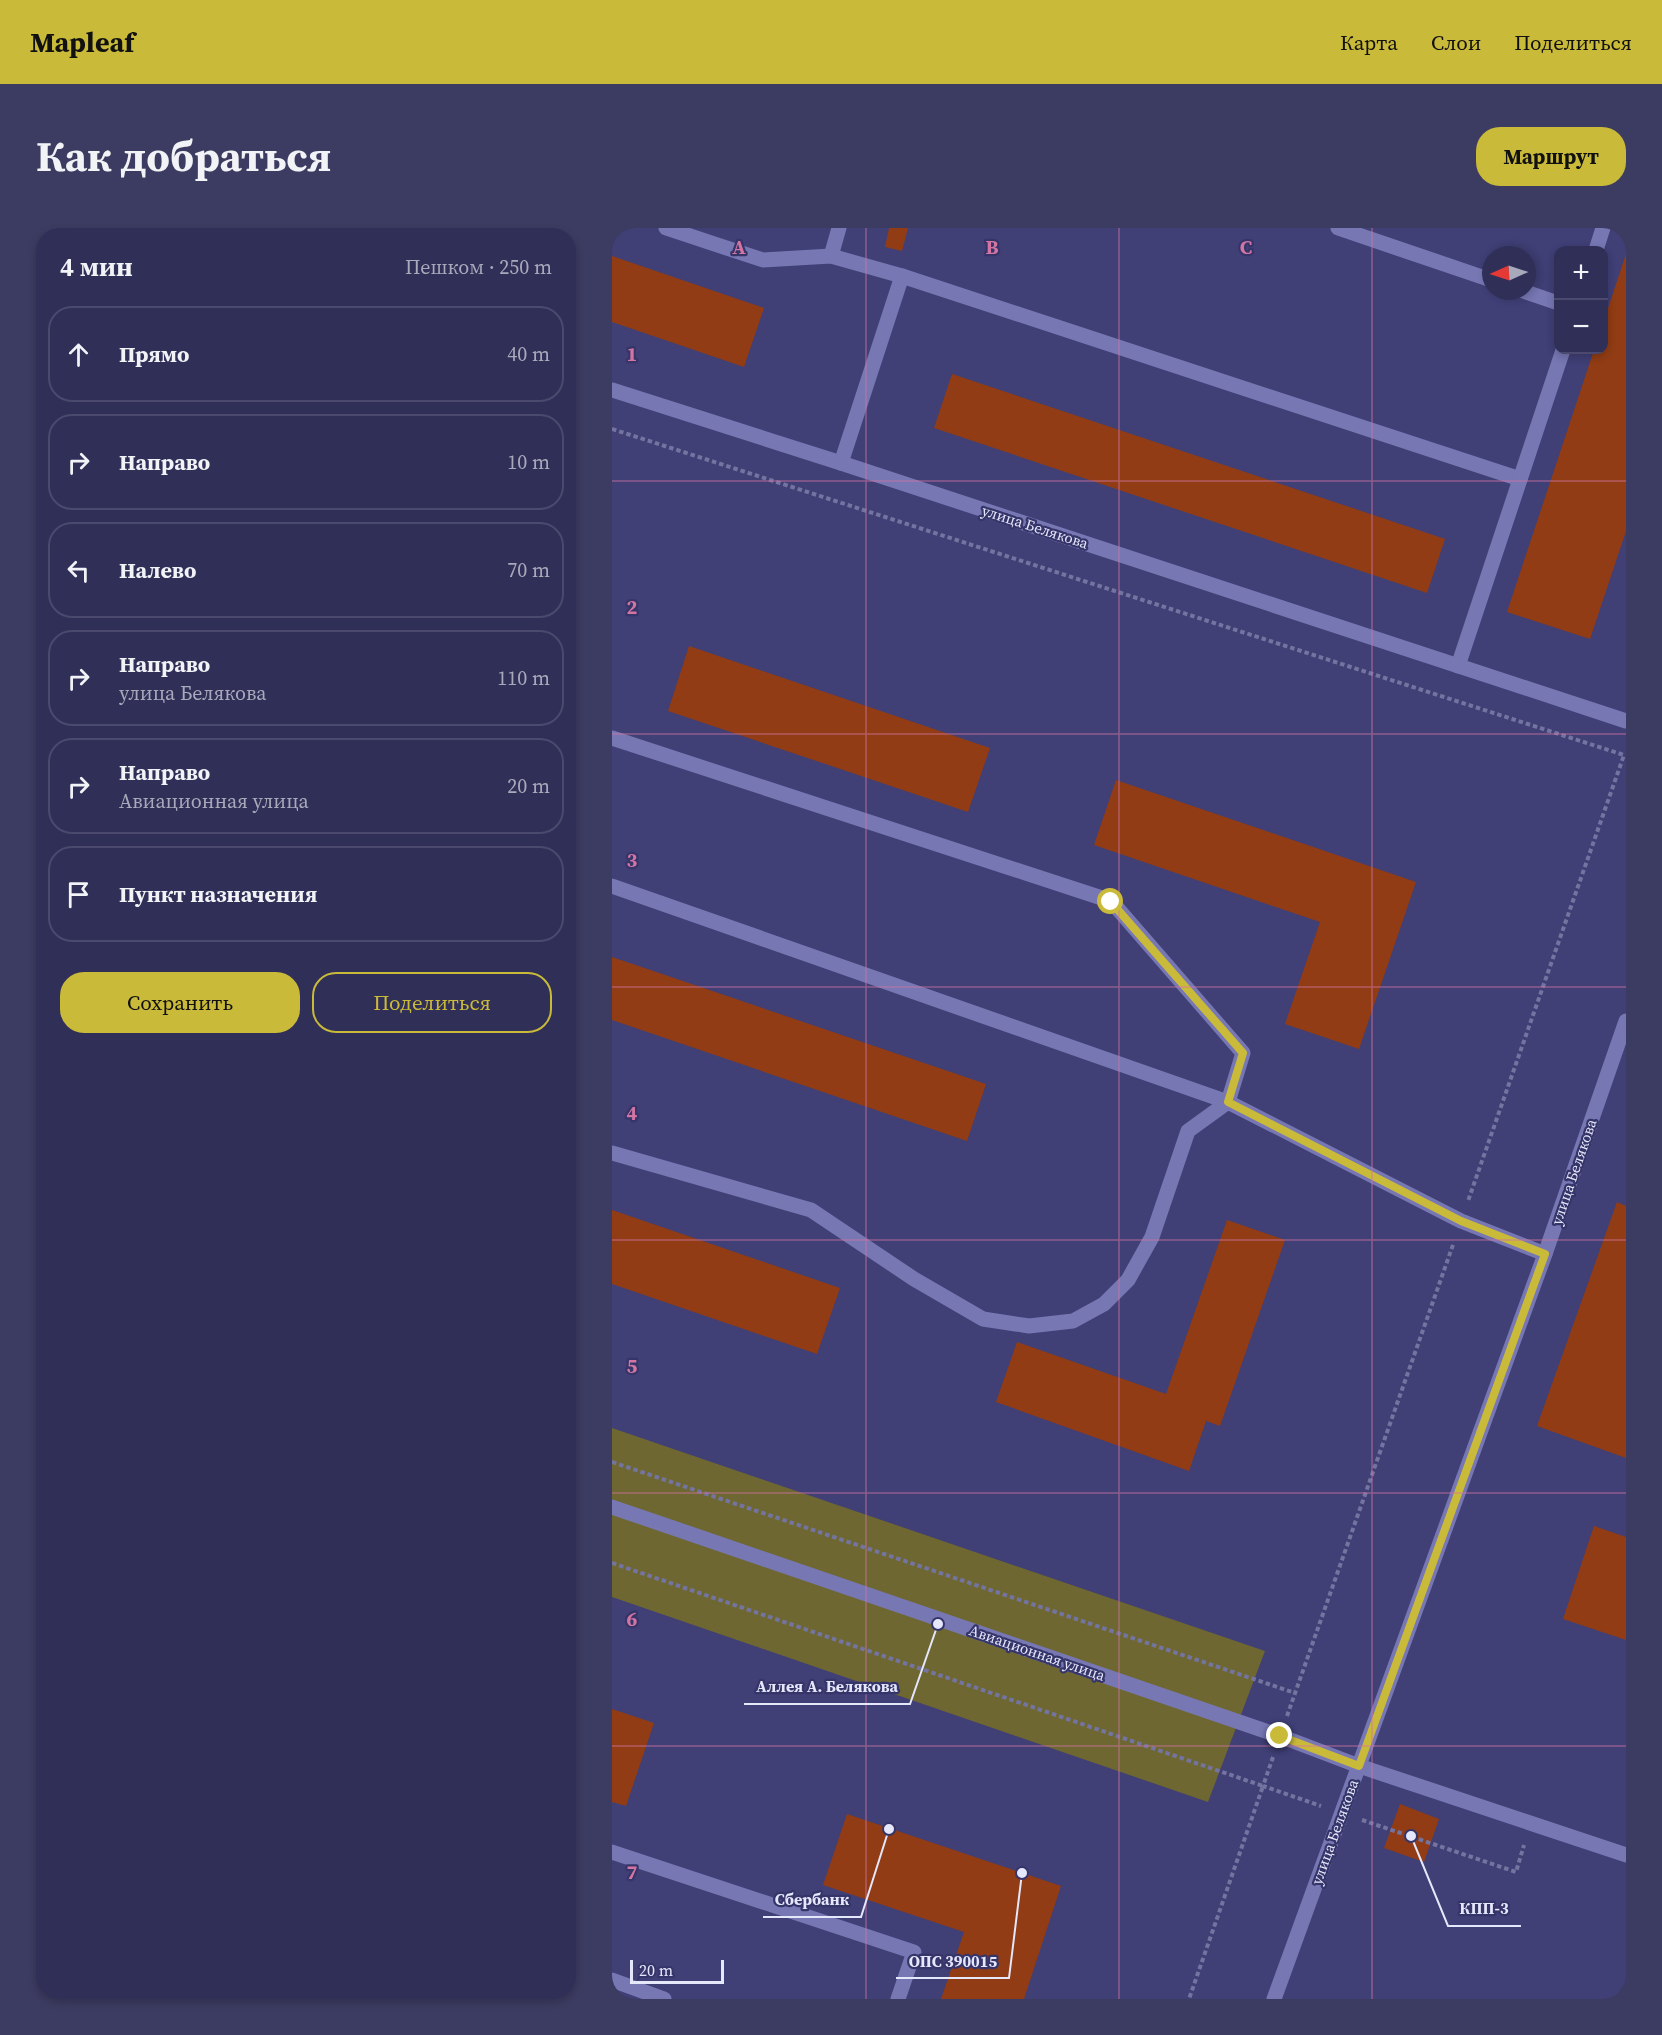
<!DOCTYPE html>
<html lang="ru">
<meta charset="utf-8">
<style>
:root{--surface:#302f58;--page:#3c3b61;--text:#f1f3f6;--muted:#a8a9ba;--line:#4b4a6e;--accent:#caba3a}
body{margin:0;font-family:"Source Serif 4",serif;background:var(--page);color:var(--text)}
.controls{position:absolute;right:18px;top:18px;display:grid;overflow:hidden;border-radius:12px;box-shadow:0 3px 9px #0003}
.controls button{width:54px;height:54px;display:grid;place-items:center;padding:0;border:0;border-bottom:2px solid var(--line);background:var(--surface);color:var(--text);font:30px sans-serif}
.compass{position:absolute;left:870px;top:18px;width:54px;height:54px;border-radius:50%;background:var(--surface);box-shadow:0 3px 9px #0003;rotate:267deg}
.scale{position:absolute;left:18px;bottom:15px;width:94px;box-sizing:border-box;padding-left:6px;border:3px solid #e5e7fb;border-top:0;font-size:16px;line-height:21px;white-space:nowrap;color:#e5e7fb;-webkit-text-stroke:4px #36356a;paint-order:stroke}
.stop{position:absolute;width:18px;height:18px;margin:-14px;border:4px solid #caba3a;border-radius:50%;background:#fff}
.stop.end{background:#caba3a;border-color:#fff;box-shadow:0 2px 6px #0008}
.list{margin:0;padding:0;list-style:none}
h2{display:flex;justify-content:space-between;align-items:center;height:78px;margin:0;padding:0 24px;font-size:26px}
h2 small{font-size:20px;font-weight:400;color:var(--muted)}
.list li{display:grid;grid-template-columns:39px 1fr auto;gap:18px;align-items:center;box-sizing:border-box;height:96px;margin:0 12px 12px;padding:0 12px;border:2px solid var(--line);border-radius:24px}
.list b{display:block;font-size:22px;white-space:nowrap}
.list p{margin:0;font-size:20px;white-space:nowrap;color:var(--muted)}
.list em{font-size:20px;font-style:normal;color:var(--muted)}
.actions{display:flex;gap:12px;padding:18px 24px}
.actions a{flex:1;padding:14px 0;border:2px solid var(--accent);border-radius:24px;text-align:center;font-size:21px;color:var(--accent)}
.actions .main{background:var(--accent);color:#111}
.icon{flex:none;width:33px;height:33px;fill:none;stroke:currentColor;stroke-width:2;stroke-linecap:round;stroke-linejoin:round}
.map{position:relative;flex:none;width:1014px;height:1771px;overflow:hidden;border-radius:24px}
header{display:flex;align-items:center;gap:36px;box-sizing:border-box;height:84px;padding:0 30px;background:var(--accent);color:#111}
header strong{font-size:28px}
nav{display:flex;gap:33px;margin-inline-start:auto;font-size:21px}
.intro{display:flex;align-items:center;justify-content:space-between;box-sizing:border-box;height:144px;padding:0 36px}
h1{margin:0;font-size:42px}
.button{padding:15px 27px;border-radius:24px;background:var(--accent);color:#111;font-size:21px;font-weight:700}
main{display:flex;gap:36px;padding:0 36px}
aside{flex:1;background:var(--surface);border-radius:24px;box-shadow:0 3px 9px #0003}
.map>svg:first-child{display:block}
</style>
<header>
<strong>Mapleaf</strong>
<nav><a>Карта</a><a>Слои</a><a>Поделиться</a></nav>
</header>
<div class="intro"><h1>Как добраться</h1><a class="button">Маршрут</a></div>
<main>
<aside>
<h2>4 мин<small>Пешком · 250 m</small></h2>
<ul class="list">
<li><svg class="icon" aria-label="ahead" viewBox="0 0 24 24"><path d="M12 20V5M6 11l6-6 6 6"/></svg><div><b>Прямо</b></div><em>40 m</em></li>
<li><svg class="icon" aria-label="right" viewBox="0 0 24 24"><path d="M7 20v-9h11M14 6l5 5-5 5"/></svg><div><b>Направо</b></div><em>10 m</em></li>
<li><svg class="icon" aria-label="left" viewBox="0 0 24 24"><path d="M17 20v-9H6M10 6l-5 5 5 5"/></svg><div><b>Налево</b></div><em>70 m</em></li>
<li><svg class="icon" aria-label="right" viewBox="0 0 24 24"><path d="M7 20v-9h11M14 6l5 5-5 5"/></svg><div><b>Направо</b><p>улица Белякова</p></div><em>110 m</em></li>
<li><svg class="icon" aria-label="right" viewBox="0 0 24 24"><path d="M7 20v-9h11M14 6l5 5-5 5"/></svg><div><b>Направо</b><p>Авиационная улица</p></div><em>20 m</em></li>
<li><svg class="icon" aria-label="arrive" viewBox="0 0 24 24"><path d="M6 21V4h12l-3 4 3 4H6"/></svg><div><b>Пункт назначения</b></div></li>
</ul>
<div class="actions"><a class="main">Сохранить</a><a>Поделиться</a></div>
</aside>
<div class="map">
<svg width="1014" height="1771" viewBox="0 0 1014 1771">
<rect width="100%" height="100%" fill="#403f76"/>
<!-- green -->
<polygon fill="#6e6731" points="0,1200 653,1423 596,1574 0,1369"/>
<!-- building -->
<g fill="#913c14">
<polygon points="277,0 296,0 290,23 273,19"/>
<polygon points="1014,26 1014,303 978,411 895,384 982,122 992,122 992,92"/>
<polygon points="0,28 152,80 132,139 0,94"/>
<polygon points="340,146 833,311 815,365 322,200"/>
<polygon points="77,418 378,520 356,584 56,483"/>
<polygon points="504,552 804,654 747,821 673,796 708,694 482,617"/>
<polygon points="0,729 374,856 355,913 0,792"/>
<polygon points="1005,974 1014,978 1014,1230 925,1198"/>
<polygon points="0,982 228,1060 205,1126 0,1056"/>
<polygon points="615,992 673,1012 608,1198 594,1193 577,1243 384,1174 405,1114 554,1166"/>
<polygon points="982,1298 1014,1309 1014,1412 951,1391"/>
<polygon points="0,1481 42,1495 14,1578 0,1574"/>
<polygon points="788,1576 827,1591 812,1634 772,1620"/>
<polygon points="235,1586 449,1658 412,1771 329,1771 352,1704 211,1657"/>
</g>
<g fill="none" stroke-linecap="round" stroke-linejoin="round">
<!-- path -->
<g stroke="#7474a0" stroke-width="4" stroke-dasharray="4.5 3" stroke-linecap="butt">
<polyline points="0,201 1012,527 856,973"/>
<polyline points="0,1234 683,1465"/>
<polyline points="0,1335 651,1558 577,1771"/>
<polyline points="675,1488 842,1014"/>
<polyline points="661,1529 651,1558 709,1578"/>
<polyline points="750,1592 904,1644 912,1617"/>
</g>
<!-- lane -->
<g stroke="#7677b3" stroke-width="15">
<polyline points="54,0 151,32 219,28 290,48 908,251"/>
<polyline points="726,0 879,52"/>
<polyline points="984,22 991,0"/>
<polyline points="219,28 227,0"/>
<polyline points="911,63 946,75"/>
<polyline points="229,235 290,48"/>
<polyline points="846,438 951,122"/>
<polyline points="0,510 499,673 631,825 616,874 576,903 540,1009 516,1052 492,1076 461,1093 417,1098 371,1091 302,1051 199,982 0,925"/>
<polyline points="0,658 616,874 849,993 933,1026"/>
<polyline points="747,1538 1014,1627"/>
<polyline points="0,1624 302,1724 286,1771"/>
<polyline points="0,1752 52,1771"/>
</g>
<!-- street -->
<g stroke="#7677b3" stroke-width="15">
<polyline points="0,162 229,235 1014,493"/>
<polyline points="0,1279 668,1508 747,1538"/>
<polyline points="662,1771 933,1026 1014,793"/>
</g>
</g>
<g fill="none" stroke-linecap="round" stroke-linejoin="round">
<!-- route -->
<polyline stroke="#caba3a" stroke-width="8" points="499,674 631,825 616,874 849,993 933,1026 747,1538 668,1508"/>
</g>
<!-- grid -->
<path fill="none" stroke="#d275a3" stroke-width="1.5" stroke-opacity="0.55" d="M 254,0 L 254,1771M 507,0 L 507,1771M 760,0 L 760,1771M 0,253 L 1014,253M 0,506 L 1014,506M 0,759 L 1014,759M 0,1012 L 1014,1012M 0,1265 L 1014,1265M 0,1518 L 1014,1518"/>
<g text-anchor="middle" stroke-width="4.5" stroke-linejoin="round" paint-order="stroke">
<!-- street labels -->
<g font-size="15" fill="#e5e7fb" stroke="#36356a">
<text transform="translate(423 299) rotate(18)" y="5">улица Белякова</text>
<text transform="translate(962 944) rotate(-71)" y="5">улица Белякова</text>
<text transform="translate(425 1425) rotate(19)" y="5">Авиационная улица</text>
<text transform="translate(723 1604) rotate(-70)" y="5">улица Белякова</text>
</g>
</g>
<g font-size="20" text-anchor="middle" font-weight="bold" fill="#d275a3" stroke="#36356a" stroke-width="4.5" stroke-linejoin="round" paint-order="stroke">
<text x="127" y="26">A</text>
<text x="380" y="26">B</text>
<text x="634" y="26">C</text>
<text x="20" y="133">1</text>
<text x="20" y="386">2</text>
<text x="20" y="639">3</text>
<text x="20" y="892">4</text>
<text x="20" y="1145">5</text>
<text x="20" y="1398">6</text>
<text x="20" y="1651">7</text>
</g>
<!-- callouts -->
<path fill="none" stroke="#e5e7fb" stroke-width="2" d="M326 1396L298 1476H132M277 1601L249 1689H151M799 1608L836 1698H909M410 1645L397 1750H284"/>
<g fill="#e5e7fb" stroke="#36356a" stroke-width="2">
<circle cx="326" cy="1396" r="6"/>
<circle cx="277" cy="1601" r="6"/>
<circle cx="799" cy="1608" r="6"/>
<circle cx="410" cy="1645" r="6"/>
</g>
<g font-size="16" text-anchor="middle" font-weight="bold" fill="#e5e7fb" stroke="#36356a" stroke-width="4.5" stroke-linejoin="round" paint-order="stroke">
<text x="215" y="1464">Аллея А. Белякова</text>
<text x="200" y="1677">Сбербанк</text>
<text x="872" y="1686">КПП-3</text>
<text x="341" y="1739">ОПС 390015</text>
</g>
</svg>
<div class="controls">
<button>+</button>
<button>−</button>
</div>
<svg class="compass" viewBox="-18 -18 36 36"><path d="M0-13l5 13h-10z" fill="#e53935"/><path d="M0 13l5-13h-10z" fill="#a8a9ba"/></svg>
<div class="scale">20 m</div>
<div class="stop" style="left:499px;top:674px"></div>
<div class="stop end" style="left:668px;top:1508px"></div>
</div>
</main>
